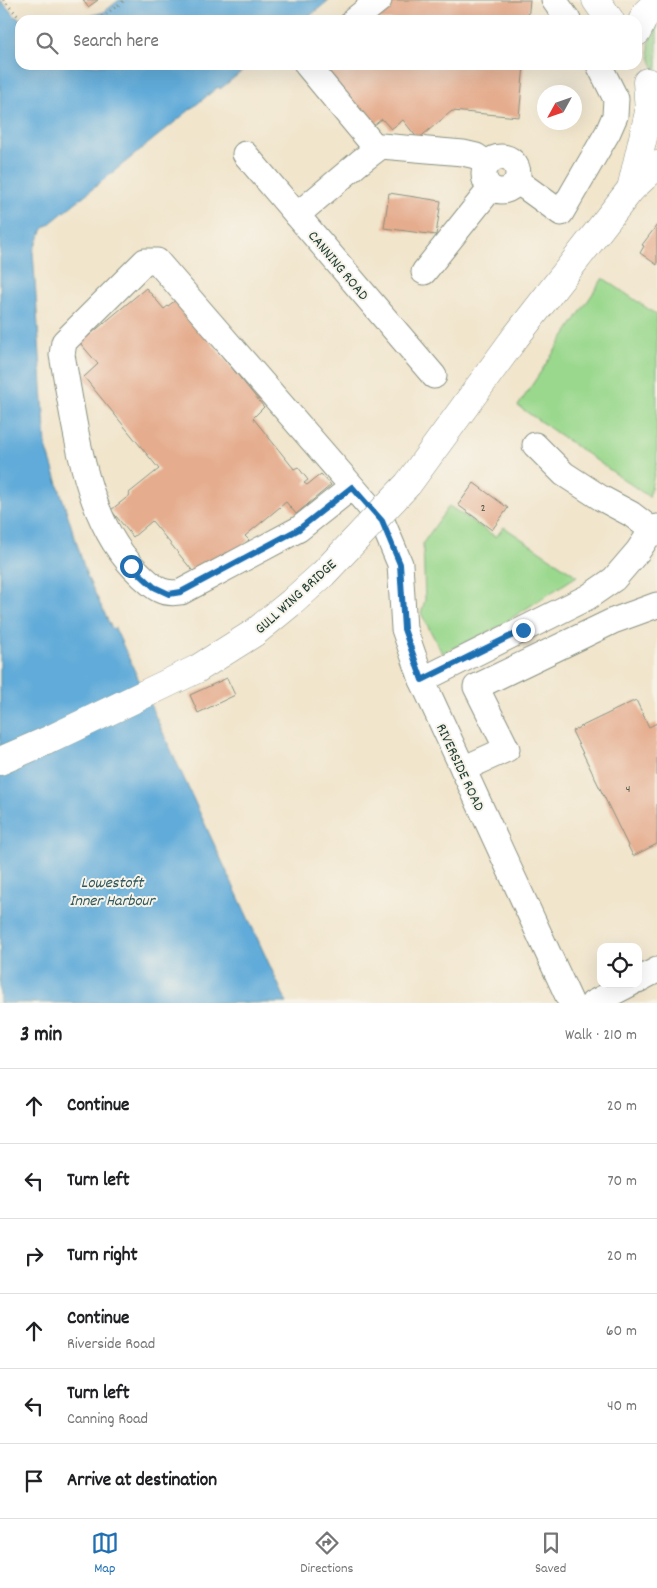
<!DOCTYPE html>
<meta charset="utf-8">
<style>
:root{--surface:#fff;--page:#f2f2f2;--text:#202124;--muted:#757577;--line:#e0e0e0;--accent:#1f6fb2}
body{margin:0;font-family:Dekko,sans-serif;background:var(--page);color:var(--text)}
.controls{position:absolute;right:15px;bottom:15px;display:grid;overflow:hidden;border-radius:10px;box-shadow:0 5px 20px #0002}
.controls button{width:45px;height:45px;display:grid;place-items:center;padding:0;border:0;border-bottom:1px solid var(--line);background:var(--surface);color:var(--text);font:25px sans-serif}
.compass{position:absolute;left:537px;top:85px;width:45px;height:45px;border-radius:50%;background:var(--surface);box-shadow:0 5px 20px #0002;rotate:230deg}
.stop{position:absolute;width:15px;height:15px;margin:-11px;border:4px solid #1f6fb2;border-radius:50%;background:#fff}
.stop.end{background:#1f6fb2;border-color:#fff;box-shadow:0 1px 5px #0008}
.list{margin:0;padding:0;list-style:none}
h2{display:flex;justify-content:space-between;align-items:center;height:65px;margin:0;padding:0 20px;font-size:21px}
h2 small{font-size:16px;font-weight:400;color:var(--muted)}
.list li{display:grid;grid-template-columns:32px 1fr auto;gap:15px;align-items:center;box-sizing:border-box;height:75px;padding:0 20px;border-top:1px solid var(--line)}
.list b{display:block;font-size:19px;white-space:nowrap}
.list p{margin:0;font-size:16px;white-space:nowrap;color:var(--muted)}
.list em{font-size:16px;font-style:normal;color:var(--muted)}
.icon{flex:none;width:28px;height:28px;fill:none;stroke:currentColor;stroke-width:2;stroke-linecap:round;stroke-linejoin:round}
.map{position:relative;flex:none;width:657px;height:1003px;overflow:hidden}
.search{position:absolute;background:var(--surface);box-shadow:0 5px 20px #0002;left:15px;right:15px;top:15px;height:55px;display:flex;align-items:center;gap:12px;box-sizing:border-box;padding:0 18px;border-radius:15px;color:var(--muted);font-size:19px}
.sheet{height:515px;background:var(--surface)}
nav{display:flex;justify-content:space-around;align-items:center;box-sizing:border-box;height:70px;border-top:1px solid var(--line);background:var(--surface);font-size:14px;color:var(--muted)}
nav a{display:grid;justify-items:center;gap:2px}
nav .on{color:var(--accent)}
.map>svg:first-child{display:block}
</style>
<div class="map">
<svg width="657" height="1003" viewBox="0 0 657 1003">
<rect width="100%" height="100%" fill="#f7f3e8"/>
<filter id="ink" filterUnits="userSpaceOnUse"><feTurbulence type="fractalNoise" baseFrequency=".02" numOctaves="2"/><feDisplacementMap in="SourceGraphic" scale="10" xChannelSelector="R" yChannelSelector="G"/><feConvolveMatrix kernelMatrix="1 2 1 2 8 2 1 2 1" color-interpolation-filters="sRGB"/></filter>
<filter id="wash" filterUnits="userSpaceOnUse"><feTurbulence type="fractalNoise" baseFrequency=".0096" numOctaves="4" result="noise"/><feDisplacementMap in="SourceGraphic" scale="20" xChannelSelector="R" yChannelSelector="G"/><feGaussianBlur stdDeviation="1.12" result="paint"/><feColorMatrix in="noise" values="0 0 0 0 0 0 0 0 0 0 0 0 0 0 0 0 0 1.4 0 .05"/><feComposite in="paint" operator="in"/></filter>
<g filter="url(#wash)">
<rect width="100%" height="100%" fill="#f1e5cc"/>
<!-- green -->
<g fill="#9ad88d" stroke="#5c8a60">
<path d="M 657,22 L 657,72 C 645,54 648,40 657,22 Z"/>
<polygon points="603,278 657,315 657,462 649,497 518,406"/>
<polygon points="449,506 496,537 504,527 577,576 496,628 442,653 421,613 425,600 423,543"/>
</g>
<!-- water -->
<g fill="#60abd9" stroke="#407486">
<polygon points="0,0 16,17 22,20 20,20 20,65 250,65 220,89 218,87 43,229 33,251 46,446 87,576 112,629 115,628 287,1003 0,1003"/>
<polygon points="119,0 329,0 305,20 75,20 104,12"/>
</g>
<g id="blocks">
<!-- building -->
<g fill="#e5ac8d">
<polygon points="83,0 98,0 88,7"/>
<polygon points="394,0 530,0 528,20 369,20"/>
<polygon points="315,65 524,65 519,117 452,111 418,139 403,120 391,129 382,119 368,130"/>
<polygon points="389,193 441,201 436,235 384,228"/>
<polygon points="657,225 657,265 640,253 644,246 642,245"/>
<polygon points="146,288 164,309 176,300 264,407 253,418 294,469 298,467 308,480 304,483 307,485 321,474 331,485 296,514 286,502 245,536 249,540 229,557 226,552 196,575 152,521 133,537 111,510 130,495 129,493 159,469 84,377 98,364 80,343"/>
<polygon points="474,483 508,508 492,530 458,505"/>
<polygon points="227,678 235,695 198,713 190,695"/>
<polygon points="636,700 649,727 657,723 657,844 633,856 572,731"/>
</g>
</g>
</g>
<g filter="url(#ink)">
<use href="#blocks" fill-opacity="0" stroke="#889180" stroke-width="1"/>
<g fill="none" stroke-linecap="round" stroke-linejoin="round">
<!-- minor casing -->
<g stroke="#889180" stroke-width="27">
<g id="minor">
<polyline points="554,0 568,20"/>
<polyline points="354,20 379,0"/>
<polyline points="307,65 376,148"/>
<polyline points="245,154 434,376"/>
<circle cx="501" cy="174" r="17"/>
<polyline points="517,181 561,213 608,132 615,116 616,99 599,65"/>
<polyline points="297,215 360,162 381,146 463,153 476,156 488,164"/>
<polyline points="424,272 491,188"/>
<polyline points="535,445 564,474 601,498 631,514 652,530 657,527"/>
<path d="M 352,487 L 299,529 L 181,592 C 161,595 155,588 141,575 C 84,523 76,428 62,355 L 64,342 L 145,261 L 157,261 L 382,521 L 400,564 L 404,629 L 422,680 L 571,1003"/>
<polyline points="422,680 588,597 614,579 638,551 652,530 657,533"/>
<polyline points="463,769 507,749 476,687 613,621 657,605"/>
<polyline points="638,980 657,970"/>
<polyline points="593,1003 630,984"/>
</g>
</g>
<!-- highway casing -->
<g stroke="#889180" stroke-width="29">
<g id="highway">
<polyline points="596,0 610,20"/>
<polyline points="637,32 646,13 657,2"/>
<polyline points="631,189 649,112 647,82"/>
<polyline points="514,339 631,189 657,165"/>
<polyline points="0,761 53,738"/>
</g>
</g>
<!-- path -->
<g stroke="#889180" stroke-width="3" stroke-dasharray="1 4" stroke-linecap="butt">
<polyline points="3,0 22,20"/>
<polyline points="98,20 125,0"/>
</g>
<!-- minor -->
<use href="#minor" stroke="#fff" stroke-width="25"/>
<!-- highway -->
<use href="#highway" stroke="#fff" stroke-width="28"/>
<!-- highway-bridge casing -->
<g stroke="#889180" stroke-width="29" stroke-linecap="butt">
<polyline id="highway-bridge" points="53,738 197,669 254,633 292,602 323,574 408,484 514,339"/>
</g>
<!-- highway-bridge -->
<use href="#highway-bridge" stroke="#fff" stroke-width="28"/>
</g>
</g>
<g fill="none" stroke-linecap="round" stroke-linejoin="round" filter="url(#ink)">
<!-- route -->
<polyline stroke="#1f6fb2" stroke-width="6" points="131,566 154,587 169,594 181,592 299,529 352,487 382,521 400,564 404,629 422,680 523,630"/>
</g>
<g text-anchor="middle" stroke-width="4" stroke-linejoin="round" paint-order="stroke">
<!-- number labels -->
<g font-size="12" fill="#50594a">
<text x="483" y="511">2</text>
<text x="628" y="792">4</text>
</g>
<!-- street labels -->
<g font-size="15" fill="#1f3d34" stroke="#f7f3e8">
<text transform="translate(339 265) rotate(50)" y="5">CANNING ROAD</text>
<text transform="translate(295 596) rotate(-42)" y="5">GULL WING BRIDGE</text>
<text transform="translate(461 767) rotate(65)" y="5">RIVERSIDE ROAD</text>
</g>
<!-- water labels -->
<g font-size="16" font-style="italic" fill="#2f585d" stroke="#f7f3e8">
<text x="112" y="887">Lowestoft<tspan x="112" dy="18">Inner Harbour</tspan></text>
</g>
</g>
</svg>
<div class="controls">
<button><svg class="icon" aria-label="locate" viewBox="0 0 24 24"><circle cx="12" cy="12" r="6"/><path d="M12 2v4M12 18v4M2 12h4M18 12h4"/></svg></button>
</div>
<svg class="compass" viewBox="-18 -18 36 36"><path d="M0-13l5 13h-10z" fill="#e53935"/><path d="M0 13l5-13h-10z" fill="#757577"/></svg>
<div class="stop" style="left:131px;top:566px"></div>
<div class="stop end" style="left:523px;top:630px"></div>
<div class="search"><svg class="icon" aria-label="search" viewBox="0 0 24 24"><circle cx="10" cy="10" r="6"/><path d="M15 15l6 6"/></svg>Search here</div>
</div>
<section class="sheet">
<h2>3 min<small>Walk · 210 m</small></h2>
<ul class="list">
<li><svg class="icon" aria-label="ahead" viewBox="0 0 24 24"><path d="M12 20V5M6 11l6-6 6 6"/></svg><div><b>Continue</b></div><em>20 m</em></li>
<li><svg class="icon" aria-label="left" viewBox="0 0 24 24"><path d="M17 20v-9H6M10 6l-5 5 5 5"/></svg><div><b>Turn left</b></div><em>70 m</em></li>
<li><svg class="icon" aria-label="right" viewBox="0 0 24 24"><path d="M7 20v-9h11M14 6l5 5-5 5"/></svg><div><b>Turn right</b></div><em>20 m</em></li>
<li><svg class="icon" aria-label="ahead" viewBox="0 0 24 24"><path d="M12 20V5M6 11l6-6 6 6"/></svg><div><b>Continue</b><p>Riverside Road</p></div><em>60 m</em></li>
<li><svg class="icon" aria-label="left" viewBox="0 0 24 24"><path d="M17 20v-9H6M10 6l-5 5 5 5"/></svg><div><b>Turn left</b><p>Canning Road</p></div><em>40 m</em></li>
<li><svg class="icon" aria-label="arrive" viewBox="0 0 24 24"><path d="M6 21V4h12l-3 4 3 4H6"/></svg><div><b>Arrive at destination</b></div></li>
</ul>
</section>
<nav>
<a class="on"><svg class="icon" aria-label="map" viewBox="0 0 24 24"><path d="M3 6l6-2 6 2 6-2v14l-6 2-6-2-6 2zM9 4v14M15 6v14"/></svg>Map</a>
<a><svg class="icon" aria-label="directions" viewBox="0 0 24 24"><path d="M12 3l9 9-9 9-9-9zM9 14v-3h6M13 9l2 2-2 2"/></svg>Directions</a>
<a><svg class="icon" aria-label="saved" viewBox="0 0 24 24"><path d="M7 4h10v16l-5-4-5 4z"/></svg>Saved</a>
</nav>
